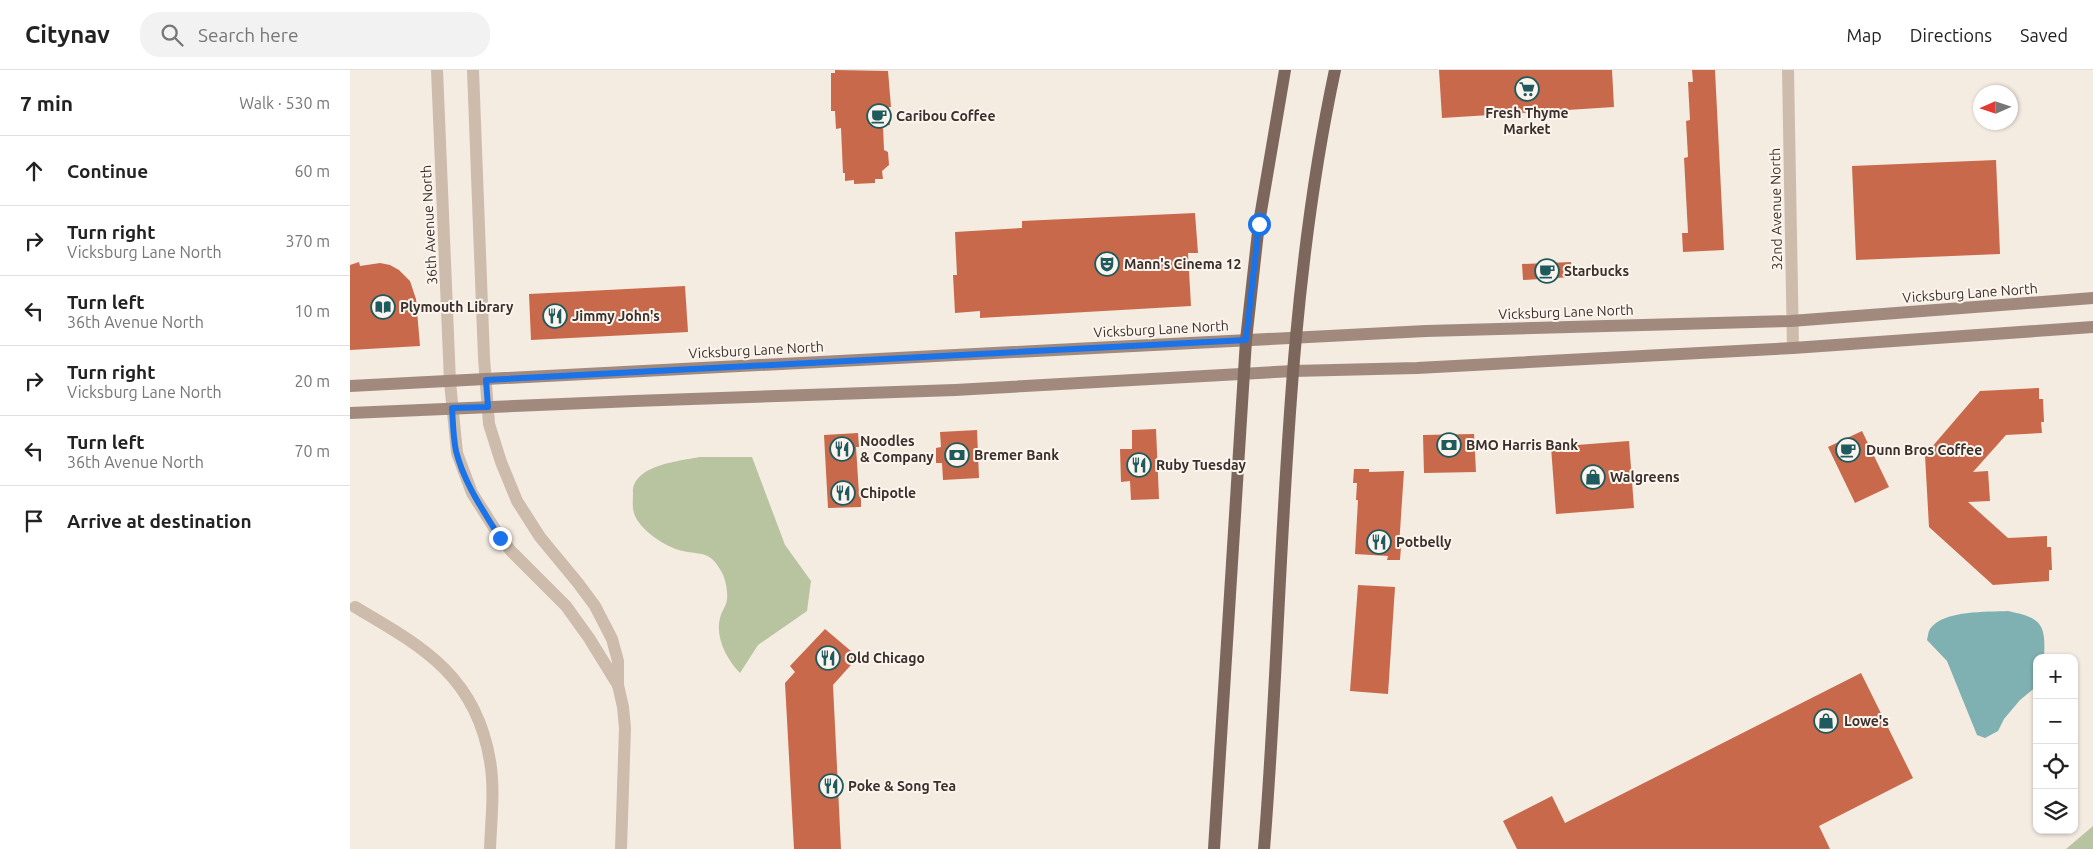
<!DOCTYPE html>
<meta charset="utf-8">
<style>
:root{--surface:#fff;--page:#f2f2f2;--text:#222;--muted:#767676;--line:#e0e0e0}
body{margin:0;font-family:Ubuntu,sans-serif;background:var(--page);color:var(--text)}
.controls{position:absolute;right:15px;bottom:15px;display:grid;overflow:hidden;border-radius:10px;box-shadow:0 1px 4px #0004}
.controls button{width:45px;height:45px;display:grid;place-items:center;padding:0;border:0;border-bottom:1px solid var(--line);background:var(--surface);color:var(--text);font:25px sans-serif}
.compass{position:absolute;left:1623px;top:15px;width:45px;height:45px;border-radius:50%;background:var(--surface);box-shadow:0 1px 4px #0004;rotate:267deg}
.stop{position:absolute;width:15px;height:15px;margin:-11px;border:4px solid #1a73e8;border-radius:50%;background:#fff}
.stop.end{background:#1a73e8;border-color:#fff;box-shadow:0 1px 5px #0008}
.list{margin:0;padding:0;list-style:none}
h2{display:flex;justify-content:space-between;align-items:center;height:65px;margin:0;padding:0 20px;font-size:21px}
h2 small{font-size:16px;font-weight:400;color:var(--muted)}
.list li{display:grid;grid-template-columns:32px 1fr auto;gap:15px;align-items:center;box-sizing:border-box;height:70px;padding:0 20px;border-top:1px solid var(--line)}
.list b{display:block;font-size:19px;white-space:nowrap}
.list p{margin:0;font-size:16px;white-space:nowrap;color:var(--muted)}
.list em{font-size:16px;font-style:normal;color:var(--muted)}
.icon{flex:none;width:28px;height:28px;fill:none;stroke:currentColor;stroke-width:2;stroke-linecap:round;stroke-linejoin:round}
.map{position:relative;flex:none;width:1743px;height:779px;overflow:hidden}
header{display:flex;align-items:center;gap:30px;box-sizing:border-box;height:70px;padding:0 25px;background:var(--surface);border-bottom:1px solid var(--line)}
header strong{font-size:24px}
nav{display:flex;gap:28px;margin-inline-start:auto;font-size:18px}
.search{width:350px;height:45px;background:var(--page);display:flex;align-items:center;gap:12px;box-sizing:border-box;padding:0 18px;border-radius:20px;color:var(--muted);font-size:19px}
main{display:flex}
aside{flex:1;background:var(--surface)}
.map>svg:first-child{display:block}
</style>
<header>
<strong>Citynav</strong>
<div class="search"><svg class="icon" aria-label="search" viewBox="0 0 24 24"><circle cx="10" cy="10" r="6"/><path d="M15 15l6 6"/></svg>Search here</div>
<nav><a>Map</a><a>Directions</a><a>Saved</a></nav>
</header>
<main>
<aside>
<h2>7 min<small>Walk · 530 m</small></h2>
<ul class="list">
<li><svg class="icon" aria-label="ahead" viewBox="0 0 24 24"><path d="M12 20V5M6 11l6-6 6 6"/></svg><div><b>Continue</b></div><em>60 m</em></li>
<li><svg class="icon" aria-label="right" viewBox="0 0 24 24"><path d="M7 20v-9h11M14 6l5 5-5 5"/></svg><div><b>Turn right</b><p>Vicksburg Lane North</p></div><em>370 m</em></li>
<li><svg class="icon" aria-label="left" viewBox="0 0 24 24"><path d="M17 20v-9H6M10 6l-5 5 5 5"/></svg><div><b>Turn left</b><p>36th Avenue North</p></div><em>10 m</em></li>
<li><svg class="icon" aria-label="right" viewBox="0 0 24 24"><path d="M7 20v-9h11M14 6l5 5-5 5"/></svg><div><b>Turn right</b><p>Vicksburg Lane North</p></div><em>20 m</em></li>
<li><svg class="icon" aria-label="left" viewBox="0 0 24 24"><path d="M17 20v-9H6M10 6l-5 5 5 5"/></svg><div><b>Turn left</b><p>36th Avenue North</p></div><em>70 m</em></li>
<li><svg class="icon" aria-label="arrive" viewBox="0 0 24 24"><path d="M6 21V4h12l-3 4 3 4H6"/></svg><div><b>Arrive at destination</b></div></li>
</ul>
</aside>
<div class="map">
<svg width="1743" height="779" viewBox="0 0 1743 779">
<rect width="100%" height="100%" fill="#f4ebe1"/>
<!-- green -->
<g fill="#b8c4a0">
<path d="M 350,387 L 402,387 L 435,475 L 461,511 L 457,541 L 408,575 L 390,603 C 377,590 365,567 370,548 C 371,543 374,539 376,534 C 379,525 376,509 371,501 C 360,481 352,485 333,481 C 317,478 289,460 284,443 C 282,437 283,429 283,424 C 281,395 330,391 350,387 Z"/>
<polygon points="1743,756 1743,779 1716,779"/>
</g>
<!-- water -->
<path fill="#7fb0b2" d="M 1658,541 C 1691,548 1696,553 1694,587 L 1687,588 L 1687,616 L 1670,630 L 1654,649 L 1648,661 L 1635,668 L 1627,665 L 1597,591 L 1577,570 C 1578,566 1578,562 1580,559 C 1593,540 1638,542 1658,541 Z"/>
<!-- building -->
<g fill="#c8694b">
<polygon points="485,0 538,1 541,37 539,37 540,55 533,56 534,80 538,82 539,95 532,101 533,109 525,109 525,113 504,114 504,110 495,111 495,103 493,103 491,58 486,59 485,41 481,41 481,3 485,3"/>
<polygon points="1089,0 1262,0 1264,37 1092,48"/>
<polygon points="1342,0 1365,0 1374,180 1333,182 1332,163 1338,163 1334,88 1338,87 1336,51 1340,50 1338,12 1343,12"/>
<polygon points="1646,90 1650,184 1506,190 1502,96"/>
<polygon points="845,143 848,183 838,183 841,236 630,248 630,241 605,243 603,205 607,205 605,162 672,158 672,151"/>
<polygon points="9,192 10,196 30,193 40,195 49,200 60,211 66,229 70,276 0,280 0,195"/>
<polygon points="1221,192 1222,207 1173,210 1172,194"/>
<polygon points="335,216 338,262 181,270 179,224"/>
<polygon points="1689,318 1689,329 1693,329 1694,352 1691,352 1692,363 1656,365 1623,402 1638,401 1640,431 1618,432 1658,468 1697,466 1697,477 1701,477 1702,500 1699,500 1699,511 1643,515 1579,457 1575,385 1630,321"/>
<polygon points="806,359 809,429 781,430 780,411 771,412 770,379 782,379 782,360"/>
<polygon points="627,360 629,408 593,410 592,393 586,393 586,378 591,377 590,362"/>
<polygon points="1512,361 1539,417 1505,433 1478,377"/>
<polygon points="508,363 509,377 506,377 509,424 511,424 511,437 478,438 474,365"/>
<polygon points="1124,364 1126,402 1074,403 1073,365"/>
<polygon points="1279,371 1284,438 1206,444 1201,377"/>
<polygon points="1004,399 1019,399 1019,402 1054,401 1049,476 1051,477 1050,490 1037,490 1038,486 1005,484 1008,430 1006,430 1007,413 1003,413"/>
<polygon points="1008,515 1045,517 1038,624 1000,621"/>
<polygon points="475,559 508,587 483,615 491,779 444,779 435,613 445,602 440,596"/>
<polygon points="1511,603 1563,708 1469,756 1480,779 1167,779 1153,751 1202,726 1215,753"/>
</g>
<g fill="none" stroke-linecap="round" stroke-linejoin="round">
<!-- minor -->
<g stroke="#cdbbac" stroke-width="12">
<polyline points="1438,0 1443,278"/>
<path d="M 5,537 C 73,577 126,606 140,691 C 145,720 141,750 140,779"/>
</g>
<!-- tertiary -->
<g stroke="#cdbbac" stroke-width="12">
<polyline points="87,0 100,312 107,383 122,423 150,467 161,481 216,536 239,568 268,615"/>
<polyline points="123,0 134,288 139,354 151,392 167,431 190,467 228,513 245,536 262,569 268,591 268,615 273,637 275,658 271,779"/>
</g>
<!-- secondary -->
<g stroke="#a18a7d" stroke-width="12">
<polyline points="0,316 1076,261 1441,251 1743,228"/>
<polyline points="0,343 284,331 605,320 943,301 1067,298 1443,278 1743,257"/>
</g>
<!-- primary -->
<g stroke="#7d675c" stroke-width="12">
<polyline points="864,779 896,270 909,153 935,0"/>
<path d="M 914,779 C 935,520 930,256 985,0"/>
</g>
</g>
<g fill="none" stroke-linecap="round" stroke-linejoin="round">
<!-- route -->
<path stroke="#1a73e8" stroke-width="6" d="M 150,468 C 133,440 114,413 106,381 C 103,367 103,352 102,338 L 138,337 L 136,310 L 896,270 L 909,154"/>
</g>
<!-- icons -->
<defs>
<g id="supermarket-ring" transform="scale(1.25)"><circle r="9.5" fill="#fbf5ee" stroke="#1f5a5e" stroke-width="1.5"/><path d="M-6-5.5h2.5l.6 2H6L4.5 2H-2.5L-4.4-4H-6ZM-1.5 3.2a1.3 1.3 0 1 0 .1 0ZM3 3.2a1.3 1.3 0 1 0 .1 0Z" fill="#1f5a5e"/></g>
<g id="cafe-ring" transform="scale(1.25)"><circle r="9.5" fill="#fbf5ee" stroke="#1f5a5e" stroke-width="1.5"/><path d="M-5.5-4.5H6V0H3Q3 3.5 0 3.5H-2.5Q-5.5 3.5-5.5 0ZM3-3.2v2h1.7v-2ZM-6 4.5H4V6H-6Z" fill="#1f5a5e"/></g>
<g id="theatre-ring" transform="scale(1.25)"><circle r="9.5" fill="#fbf5ee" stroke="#1f5a5e" stroke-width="1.5"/><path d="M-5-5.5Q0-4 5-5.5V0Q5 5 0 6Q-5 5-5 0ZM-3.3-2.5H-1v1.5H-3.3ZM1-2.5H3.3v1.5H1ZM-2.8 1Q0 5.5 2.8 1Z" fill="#1f5a5e"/></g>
<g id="library-ring" transform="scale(1.25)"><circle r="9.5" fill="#fbf5ee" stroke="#1f5a5e" stroke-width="1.5"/><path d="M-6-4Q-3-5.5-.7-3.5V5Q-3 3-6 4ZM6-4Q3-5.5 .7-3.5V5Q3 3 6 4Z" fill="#1f5a5e"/></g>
<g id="restaurant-ring" transform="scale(1.25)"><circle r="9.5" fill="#fbf5ee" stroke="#1f5a5e" stroke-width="1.5"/><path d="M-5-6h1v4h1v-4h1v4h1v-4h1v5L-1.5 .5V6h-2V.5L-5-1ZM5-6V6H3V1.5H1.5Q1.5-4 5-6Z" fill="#1f5a5e"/></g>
<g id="bank-ring" transform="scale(1.25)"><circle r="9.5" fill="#fbf5ee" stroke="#1f5a5e" stroke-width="1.5"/><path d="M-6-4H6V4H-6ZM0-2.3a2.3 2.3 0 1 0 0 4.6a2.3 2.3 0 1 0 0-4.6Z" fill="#1f5a5e"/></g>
<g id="shop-ring" transform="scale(1.25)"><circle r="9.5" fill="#fbf5ee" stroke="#1f5a5e" stroke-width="1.5"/><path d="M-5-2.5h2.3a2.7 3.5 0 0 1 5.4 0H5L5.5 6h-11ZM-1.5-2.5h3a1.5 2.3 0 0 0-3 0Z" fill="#1f5a5e"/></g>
</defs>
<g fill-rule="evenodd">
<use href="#supermarket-ring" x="1177" y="19"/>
<use href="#cafe-ring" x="529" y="46"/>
<use href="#theatre-ring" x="757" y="194"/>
<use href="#cafe-ring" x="1197" y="201"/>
<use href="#library-ring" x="33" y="237"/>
<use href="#restaurant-ring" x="205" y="246"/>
<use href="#bank-ring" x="1099" y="375"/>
<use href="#restaurant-ring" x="492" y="379"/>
<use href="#cafe-ring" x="1498" y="380"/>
<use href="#bank-ring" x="607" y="385"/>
<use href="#restaurant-ring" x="789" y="395"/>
<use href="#shop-ring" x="1243" y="407"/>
<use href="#restaurant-ring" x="493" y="423"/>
<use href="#restaurant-ring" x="1029" y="472"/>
<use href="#restaurant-ring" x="478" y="588"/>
<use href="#shop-ring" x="1476" y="651"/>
<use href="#restaurant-ring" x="481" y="716"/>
</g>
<g text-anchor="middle" stroke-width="4" stroke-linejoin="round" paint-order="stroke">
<!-- poi labels -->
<g font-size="14" font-weight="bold" fill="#3b302b" stroke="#fbf5ee" text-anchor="start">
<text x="1177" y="48" text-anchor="middle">Fresh Thyme<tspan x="1177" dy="16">Market</tspan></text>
<text x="546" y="51">Caribou Coffee</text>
<text x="774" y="199">Mann's Cinema 12</text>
<text x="1214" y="206">Starbucks</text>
<text x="50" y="242">Plymouth Library</text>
<text x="222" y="251">Jimmy John's</text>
<text x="510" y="376">Noodles<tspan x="510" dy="16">&amp; Company</tspan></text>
<text x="1116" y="380">BMO Harris Bank</text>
<text x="1516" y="385">Dunn Bros Coffee</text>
<text x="624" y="390">Bremer Bank</text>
<text x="806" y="400">Ruby Tuesday</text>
<text x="1260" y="412">Walgreens</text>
<text x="510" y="428">Chipotle</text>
<text x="1046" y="477">Potbelly</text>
<text x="496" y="593">Old Chicago</text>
<text x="1494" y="656">Lowe's</text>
<text x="498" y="721">Poke &amp; Song Tea</text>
</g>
<!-- street labels -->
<g font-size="14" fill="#3b302b" stroke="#fbf5ee">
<text transform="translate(1426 139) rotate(-91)" y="5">32nd Avenue North</text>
<text transform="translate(79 155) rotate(-93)" y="5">36th Avenue North</text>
<text transform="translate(1620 223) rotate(-4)" y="5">Vicksburg Lane North</text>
<text transform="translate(1216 242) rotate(-2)" y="5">Vicksburg Lane North</text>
<text transform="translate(811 259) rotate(-3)" y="5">Vicksburg Lane North</text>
<text transform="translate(406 280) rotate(-3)" y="5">Vicksburg Lane North</text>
</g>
</g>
</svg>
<div class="controls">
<button>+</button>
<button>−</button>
<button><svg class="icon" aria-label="locate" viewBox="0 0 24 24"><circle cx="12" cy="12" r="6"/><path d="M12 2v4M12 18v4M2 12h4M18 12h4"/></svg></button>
<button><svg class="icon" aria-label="layers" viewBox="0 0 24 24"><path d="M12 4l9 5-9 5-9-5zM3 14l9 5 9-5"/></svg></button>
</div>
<svg class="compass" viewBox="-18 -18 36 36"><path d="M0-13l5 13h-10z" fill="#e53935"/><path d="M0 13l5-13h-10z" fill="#767676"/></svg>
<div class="stop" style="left:909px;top:154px"></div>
<div class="stop end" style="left:150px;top:468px"></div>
</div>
</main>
